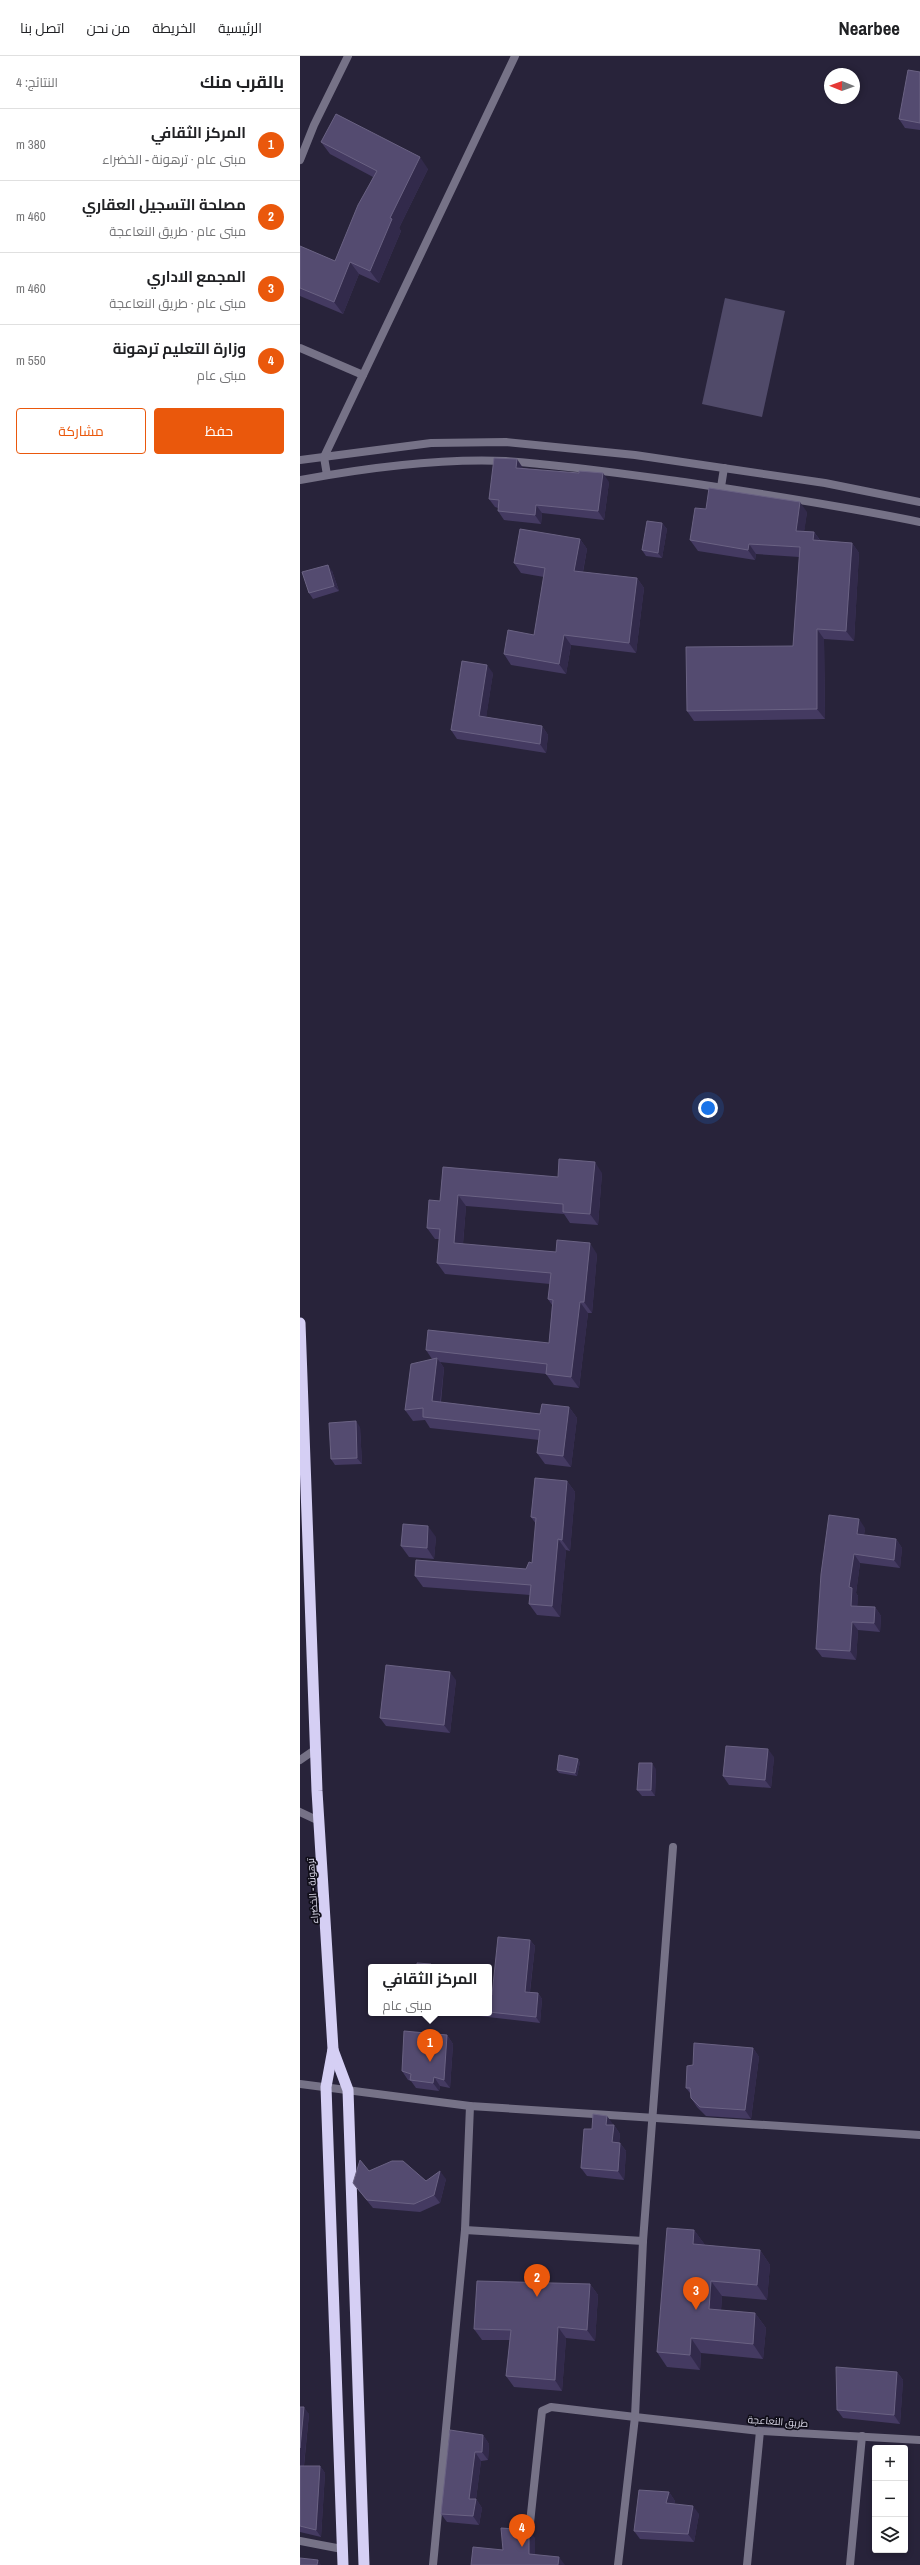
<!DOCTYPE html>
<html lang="ar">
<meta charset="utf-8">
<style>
:root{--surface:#fff;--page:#f2f2f2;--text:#202124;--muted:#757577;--line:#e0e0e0;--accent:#ea580c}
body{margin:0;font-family:"Archivo Narrow",Cairo,sans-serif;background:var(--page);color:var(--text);direction:rtl}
.controls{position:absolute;right:12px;bottom:12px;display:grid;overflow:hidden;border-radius:4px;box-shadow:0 2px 6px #0003}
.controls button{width:36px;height:36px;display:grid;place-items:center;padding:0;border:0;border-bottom:1px solid var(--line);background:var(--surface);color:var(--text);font:20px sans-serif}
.compass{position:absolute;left:524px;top:12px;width:36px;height:36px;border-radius:50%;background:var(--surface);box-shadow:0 2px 6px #0003;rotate:271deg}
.you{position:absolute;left:408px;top:1052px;width:14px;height:14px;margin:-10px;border:3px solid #fff;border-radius:50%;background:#1a73e8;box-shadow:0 0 0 6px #1a73e833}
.badge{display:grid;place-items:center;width:26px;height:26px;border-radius:50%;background:var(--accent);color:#fff;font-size:13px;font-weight:700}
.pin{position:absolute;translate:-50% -33px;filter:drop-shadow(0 1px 2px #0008)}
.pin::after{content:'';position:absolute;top:21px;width:14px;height:12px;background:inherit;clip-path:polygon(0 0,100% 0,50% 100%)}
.popup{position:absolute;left:68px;top:1908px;width:124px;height:52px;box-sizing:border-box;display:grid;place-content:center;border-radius:4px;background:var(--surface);filter:drop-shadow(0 1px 3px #0005);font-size:13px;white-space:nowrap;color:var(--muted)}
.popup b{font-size:15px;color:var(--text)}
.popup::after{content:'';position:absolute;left:50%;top:100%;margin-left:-8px;border:8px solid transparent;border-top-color:var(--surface)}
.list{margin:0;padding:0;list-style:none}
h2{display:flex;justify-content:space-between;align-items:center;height:52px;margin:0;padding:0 16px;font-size:17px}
h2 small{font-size:13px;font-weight:400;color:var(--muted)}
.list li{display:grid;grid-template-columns:26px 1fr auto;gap:12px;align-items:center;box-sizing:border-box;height:72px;padding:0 16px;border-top:1px solid var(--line)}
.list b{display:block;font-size:15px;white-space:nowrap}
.list p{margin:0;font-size:13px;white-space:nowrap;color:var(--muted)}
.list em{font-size:13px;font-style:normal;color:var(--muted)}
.actions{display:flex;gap:8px;padding:12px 16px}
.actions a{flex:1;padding:9px 0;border:1px solid var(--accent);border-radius:4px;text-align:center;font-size:14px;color:var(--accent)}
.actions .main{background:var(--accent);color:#fff}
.icon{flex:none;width:22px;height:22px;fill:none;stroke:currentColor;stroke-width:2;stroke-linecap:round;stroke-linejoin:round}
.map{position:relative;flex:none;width:620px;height:2509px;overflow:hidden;direction:ltr}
header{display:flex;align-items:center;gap:24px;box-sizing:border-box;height:56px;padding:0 20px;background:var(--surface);border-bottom:1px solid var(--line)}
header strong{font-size:19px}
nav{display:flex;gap:22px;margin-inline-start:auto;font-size:14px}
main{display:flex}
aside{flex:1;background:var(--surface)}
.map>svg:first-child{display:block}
</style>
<header>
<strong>Nearbee</strong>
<nav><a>الرئيسية</a><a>الخريطة</a><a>من نحن</a><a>اتصل بنا</a></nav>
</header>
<main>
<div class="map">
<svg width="620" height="2509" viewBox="0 0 620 2509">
<rect width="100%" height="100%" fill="#28233a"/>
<!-- garden -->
<polygon fill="#504a69" points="425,242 485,255 462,361 402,348"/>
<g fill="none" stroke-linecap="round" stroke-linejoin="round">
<!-- service -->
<polyline stroke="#767287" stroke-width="8" points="230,2467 242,2355 251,2351 335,2361"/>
<!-- minor -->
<g stroke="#767287" stroke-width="8">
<polyline points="0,104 14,69 48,0"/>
<polyline points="0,292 63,319"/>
<polyline points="0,404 131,387 206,386 335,399 525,427 620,446"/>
<polyline points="27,419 24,401 215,0"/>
<path d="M 0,424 C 65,412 140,402 206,405 C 266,409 326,418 384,426 C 464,438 542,450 620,466"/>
<polyline points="421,431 424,412"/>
<polyline points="0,1704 16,1693"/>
<polyline points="0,1756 19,1765"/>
<polyline points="0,2028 170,2050 620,2079"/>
<polyline points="165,2174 343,2185"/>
<polyline points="335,2361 460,2375 620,2384"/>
<polyline points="0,2485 42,2493"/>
<polyline points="133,2509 165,2174 170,2050"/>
<polyline points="318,2509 335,2361 343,2185 373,1791"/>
<polyline points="447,2509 460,2375"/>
<polyline points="550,2509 562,2380"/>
</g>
<!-- trunk -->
<g stroke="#d5cff4" stroke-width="11">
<polyline points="0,1267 17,1735 33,1993 26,2031 43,2509"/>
<polyline points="33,1994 48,2034 64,2509"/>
</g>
</g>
<!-- wall -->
<g fill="#443a61">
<polygon points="620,16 620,74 605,72 599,63"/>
<polygon points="21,86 128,113 99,172 101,175 79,227 59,218 43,258 0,240 0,190 35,205 73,121 30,98"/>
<polygon points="223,412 309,426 304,464 242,457 241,468 204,464 198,455 198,452 195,451 189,443"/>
<polygon points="406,453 507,456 504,475 514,476 520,484 552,487 559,497 554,585 524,583 525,663 394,665 387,655 493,590 499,501 456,498 455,504 398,495 390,484"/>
<polygon points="362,467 367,473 362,502 346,500 342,494"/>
<polygon points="280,483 287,493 283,516 337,522 344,532 336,597 271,589 266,618 211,609 204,598 234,579 244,521 221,517 214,507"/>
<polygon points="32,515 39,535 13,543 9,537"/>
<polygon points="193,617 186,661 242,670 248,679 246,697 157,683 151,674"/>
<polygon points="143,1111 258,1121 302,1117 298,1169 270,1167 264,1158 166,1150 163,1188 256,1196 297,1198 292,1257 288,1257 279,1332 254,1329 246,1318 140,1306 144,1312 141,1346 240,1358 269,1351 277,1362 271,1411 245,1408 237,1397 239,1384 130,1372 125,1364 113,1365 105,1354 132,1303 126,1294 249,1287 252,1249 248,1243 250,1228 145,1218 137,1207 139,1183 135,1183 127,1172 140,1145"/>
<polygon points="60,1371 62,1408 35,1409 31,1403"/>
<polygon points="267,1425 275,1436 270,1495 266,1494 260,1561 237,1559 229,1548 230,1539 123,1531 115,1520 226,1513 232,1507 236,1468 231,1461"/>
<polygon points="565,1472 564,1479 596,1483 602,1492 600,1512 560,1507 556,1537 558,1540 557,1550 575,1551 581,1560 580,1576 558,1574 556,1604 522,1601 516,1593"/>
<polygon points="136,1481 134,1503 109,1501 101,1490"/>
<polygon points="156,1624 150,1677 86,1670 80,1662"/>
<polygon points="474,1701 471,1732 429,1729 423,1720"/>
<polygon points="280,1706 277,1720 259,1717 257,1714"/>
<polygon points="356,1713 355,1740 342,1740 337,1734"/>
<polygon points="230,1884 235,1890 230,1936 238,1937 242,1943 240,1967 152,1957 189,1957 189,1938 192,1939"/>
<polygon points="147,1979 153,1988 150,2032 140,2030 139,2035 116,2032 111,2025 108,2024 102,2015"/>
<polygon points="453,1992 459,2001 451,2063 406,2060 397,2051 391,2042 390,2037 386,2032"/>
<polygon points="313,2068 313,2069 314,2069 320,2078 319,2087 320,2087 326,2095 324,2124 287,2120 281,2112 292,2073"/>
<polygon points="69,2115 126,2125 146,2123 140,2147 120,2156 73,2152 59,2135 53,2127"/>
<polygon points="394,2174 405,2189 460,2194 470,2209 467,2244 422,2240 421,2254 455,2257 466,2272 463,2303 401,2297 400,2314 367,2311 357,2296"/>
<polygon points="290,2228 298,2239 295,2285 266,2282 262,2335 214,2331 206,2320 210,2284 182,2284 174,2273"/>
<polygon points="597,2316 603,2324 600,2368 543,2362 537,2354"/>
<polygon points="0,2351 9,2358 4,2410 20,2410 25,2417 21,2481 0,2476"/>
<polygon points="183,2379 189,2388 188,2404 181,2405 176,2443 182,2452 179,2469 147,2466 141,2458"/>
<polygon points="369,2436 375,2445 374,2448 399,2458 394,2486 340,2483 334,2475"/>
</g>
<!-- shaded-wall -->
<g fill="#322a4b">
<polygon points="120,101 128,113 99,172 101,175 79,227 70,215 90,162"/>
<polygon points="50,206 59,218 43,258 34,246"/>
<polygon points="217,403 223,412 222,420 216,412"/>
<polygon points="303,417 309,426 304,464 298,455"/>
<polygon points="500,446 507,456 503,485 496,475"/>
<polygon points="236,449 242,457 241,468 235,459"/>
<polygon points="362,467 367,473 362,502 358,497"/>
<polygon points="514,476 521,486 513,484"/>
<polygon points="280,483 287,493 281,525 274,515"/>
<polygon points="552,487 559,497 554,585 546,575"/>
<polygon points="449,488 456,498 455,504 448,494"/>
<polygon points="28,509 32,515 39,535 34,530"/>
<polygon points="337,522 344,532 336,597 329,587"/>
<polygon points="517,573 524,583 525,663 517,653"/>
<polygon points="264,579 271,589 266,618 259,608"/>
<polygon points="187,609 193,617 185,669 179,660"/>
<polygon points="242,670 248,679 246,697 240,688"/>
<polygon points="295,1106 302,1117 298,1169 290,1158"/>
<polygon points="158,1139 166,1150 162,1198 154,1187"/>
<polygon points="290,1187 297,1198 292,1257 284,1246"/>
<polygon points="280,1246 288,1257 279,1332 271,1321"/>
<polygon points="137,1302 144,1312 139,1356 132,1345"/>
<polygon points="269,1351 277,1362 271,1411 263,1400"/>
<polygon points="56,1365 60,1371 62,1408 57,1402"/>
<polygon points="267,1425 275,1436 270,1495 262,1484"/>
<polygon points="559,1463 565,1472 563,1486 557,1478"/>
<polygon points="128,1470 136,1481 134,1503 127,1492"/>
<polygon points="258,1483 266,1494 260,1561 252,1550"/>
<polygon points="596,1483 602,1492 600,1512 594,1504"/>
<polygon points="554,1498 560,1507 556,1537 558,1540 557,1558 551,1550 549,1531"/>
<polygon points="575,1551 581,1560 580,1576 574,1567"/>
<polygon points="552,1566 558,1574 556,1604 550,1595"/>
<polygon points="150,1616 156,1624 150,1677 144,1669"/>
<polygon points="468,1693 474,1701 471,1732 465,1724"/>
<polygon points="278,1703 280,1706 277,1720 275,1717"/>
<polygon points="352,1707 356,1713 355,1740 351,1734"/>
<polygon points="230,1884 235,1890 229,1942 225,1936"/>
<polygon points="238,1937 242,1943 240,1967 236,1961"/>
<polygon points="147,1979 153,1988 150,2032 144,2024"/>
<polygon points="453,1992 459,2001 451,2063 445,2054"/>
<polygon points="134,2021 140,2030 139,2035 133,2027"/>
<polygon points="307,2060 313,2068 312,2077 306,2069"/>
<polygon points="314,2069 320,2078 318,2095 312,2086"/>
<polygon points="320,2087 326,2095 324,2124 318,2115"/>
<polygon points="140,2115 146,2123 140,2147 134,2139"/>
<polygon points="394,2174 405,2189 404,2203 393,2188"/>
<polygon points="460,2194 470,2209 467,2244 457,2229"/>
<polygon points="411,2225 422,2240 420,2268 409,2253"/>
<polygon points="290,2228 298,2239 295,2285 287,2274"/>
<polygon points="455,2257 466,2272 463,2303 453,2288"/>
<polygon points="258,2271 266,2282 262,2335 255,2324"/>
<polygon points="391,2282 401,2297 400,2314 390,2299"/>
<polygon points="597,2316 603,2324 600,2368 594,2359"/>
<polygon points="4,2351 9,2358 3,2417 0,2412 0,2392"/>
<polygon points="183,2379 189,2388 188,2404 182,2396"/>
<polygon points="175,2396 181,2405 176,2443 182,2452 179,2469 173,2460 169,2443"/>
<polygon points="20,2410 25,2417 21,2481 16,2474"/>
<polygon points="369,2436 375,2445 372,2455 366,2447"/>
<polygon points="393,2450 399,2458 394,2486 388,2478"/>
<polygon points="229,2474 235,2482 235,2507 229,2498"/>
<polygon points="259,2501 265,2509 258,2509"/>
<polygon points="18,2504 21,2509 17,2509"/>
</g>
<!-- building -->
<g fill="#544b70" stroke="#6a6283">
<polygon points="608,14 620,16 620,67 599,63"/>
<polygon points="36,58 120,101 90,162 92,163 70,215 50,206 34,246 0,232 0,190 35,205 58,149 77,115 21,86"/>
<polygon points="194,402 217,403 216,412 279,417 279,415 303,417 298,455 236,449 235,459 198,455 199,444 189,443"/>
<polygon points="409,432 500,446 496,475 514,476 513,484 552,487 546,575 517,573 517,653 387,655 386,591 493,590 500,491 449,488 448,494 390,484 395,452 406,453"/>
<polygon points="347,465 362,467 358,497 342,494"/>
<polygon points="220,473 280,483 274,515 337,522 329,587 264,579 259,608 204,598 208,574 234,579 245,512 214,507"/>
<polygon points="28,509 34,530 9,537 2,516"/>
<polygon points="162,605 187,609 179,660 242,670 240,688 151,674"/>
<polygon points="259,1103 295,1106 290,1158 263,1156 263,1148 158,1139 154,1187 256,1196 257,1184 290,1187 284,1246 280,1246 271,1321 246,1318 247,1308 126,1294 128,1274 249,1287 253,1244 248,1243 251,1217 137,1207 140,1173 127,1172 129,1144 140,1145 143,1111 258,1121"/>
<polygon points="137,1302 132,1345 240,1358 242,1348 269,1351 263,1400 237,1397 240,1374 123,1361 123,1352 105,1354 111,1308"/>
<polygon points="56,1365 57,1402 31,1403 29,1367"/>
<polygon points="235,1422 267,1425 262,1484 258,1483 252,1550 229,1548 231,1529 115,1520 116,1504 226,1513 229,1506 232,1507 236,1462 231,1461"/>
<polygon points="529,1459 559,1463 557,1478 596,1483 594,1504 554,1498 549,1531 552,1532 551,1550 575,1551 574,1567 552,1566 550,1595 516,1593 521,1518"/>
<polygon points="103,1468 128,1470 127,1492 101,1490"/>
<polygon points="86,1609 150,1616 144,1669 80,1662"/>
<polygon points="426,1690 468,1693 465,1724 423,1720"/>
<polygon points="259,1699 278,1703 275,1717 257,1714"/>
<polygon points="339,1707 352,1707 351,1734 337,1734"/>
<polygon points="198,1881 230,1884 225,1936 238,1937 236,1961 189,1956 189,1938 192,1939"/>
<polygon points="117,1907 131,1908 131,1911 117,1911"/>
<polygon points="104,1975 147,1979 144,2024 134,2021 133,2027 110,2024 111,2018 102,2015"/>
<polygon points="394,1987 453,1992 445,2054 400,2051 391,2042 390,2032 386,2032 387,2010 393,2009"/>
<polygon points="293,2058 307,2060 306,2069 314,2069 312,2086 320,2087 318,2115 281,2112 284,2073 292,2073"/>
<polygon points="60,2104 69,2115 92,2105 103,2105 126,2125 140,2115 134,2139 114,2148 67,2144 53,2127"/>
<polygon points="367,2172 394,2174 393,2188 460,2194 457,2229 411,2225 409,2253 455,2257 453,2288 391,2282 390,2299 357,2296"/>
<polygon points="177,2225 290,2228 287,2274 258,2271 255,2324 206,2320 211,2274 174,2273"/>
<polygon points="536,2311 597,2316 594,2359 537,2354"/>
<polygon points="0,2351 4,2351 0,2392"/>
<polygon points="150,2374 183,2379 182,2396 175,2396 169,2443 176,2443 173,2460 141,2458"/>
<polygon points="0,2410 20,2410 16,2474 0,2470"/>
<polygon points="339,2434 369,2436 366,2447 393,2450 388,2478 334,2475"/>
<polygon points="201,2472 229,2474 229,2498 259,2501 258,2509 171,2509 173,2491 203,2494"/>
<polygon points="0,2502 18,2504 17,2509 0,2509"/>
</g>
<g text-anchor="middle" stroke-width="3.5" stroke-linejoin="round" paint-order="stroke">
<!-- street labels -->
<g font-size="10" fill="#dddbeb" stroke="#100e19">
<text transform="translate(12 1835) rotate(-94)" y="4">ترهونة - الخضراء</text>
<text transform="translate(478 2365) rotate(4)" y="4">طريق النعاعجة</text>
</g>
</g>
</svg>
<div class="controls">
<button>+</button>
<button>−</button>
<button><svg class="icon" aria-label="layers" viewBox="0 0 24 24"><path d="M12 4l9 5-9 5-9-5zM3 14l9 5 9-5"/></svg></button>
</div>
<svg class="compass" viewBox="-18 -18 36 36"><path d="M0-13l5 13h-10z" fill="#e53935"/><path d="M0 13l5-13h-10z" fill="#757577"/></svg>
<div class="you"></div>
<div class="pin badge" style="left:130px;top:2006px">1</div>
<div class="popup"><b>المركز الثقافي</b>مبنى عام</div>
<div class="pin badge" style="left:237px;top:2241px">2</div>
<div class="pin badge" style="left:396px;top:2254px">3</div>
<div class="pin badge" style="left:222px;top:2491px">4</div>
</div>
<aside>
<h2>بالقرب منك<small>النتائج: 4</small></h2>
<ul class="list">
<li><span class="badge">1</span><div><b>المركز الثقافي</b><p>مبنى عام · ترهونة - الخضراء</p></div><em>380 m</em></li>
<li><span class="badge">2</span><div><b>مصلحة التسجيل العقاري</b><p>مبنى عام · طريق النعاعجة</p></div><em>460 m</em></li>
<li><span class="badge">3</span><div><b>المجمع الاداري</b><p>مبنى عام · طريق النعاعجة</p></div><em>460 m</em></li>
<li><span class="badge">4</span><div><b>وزارة التعليم ترهونة</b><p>مبنى عام</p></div><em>550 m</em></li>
</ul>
<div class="actions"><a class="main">حفظ</a><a>مشاركة</a></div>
</aside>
</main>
